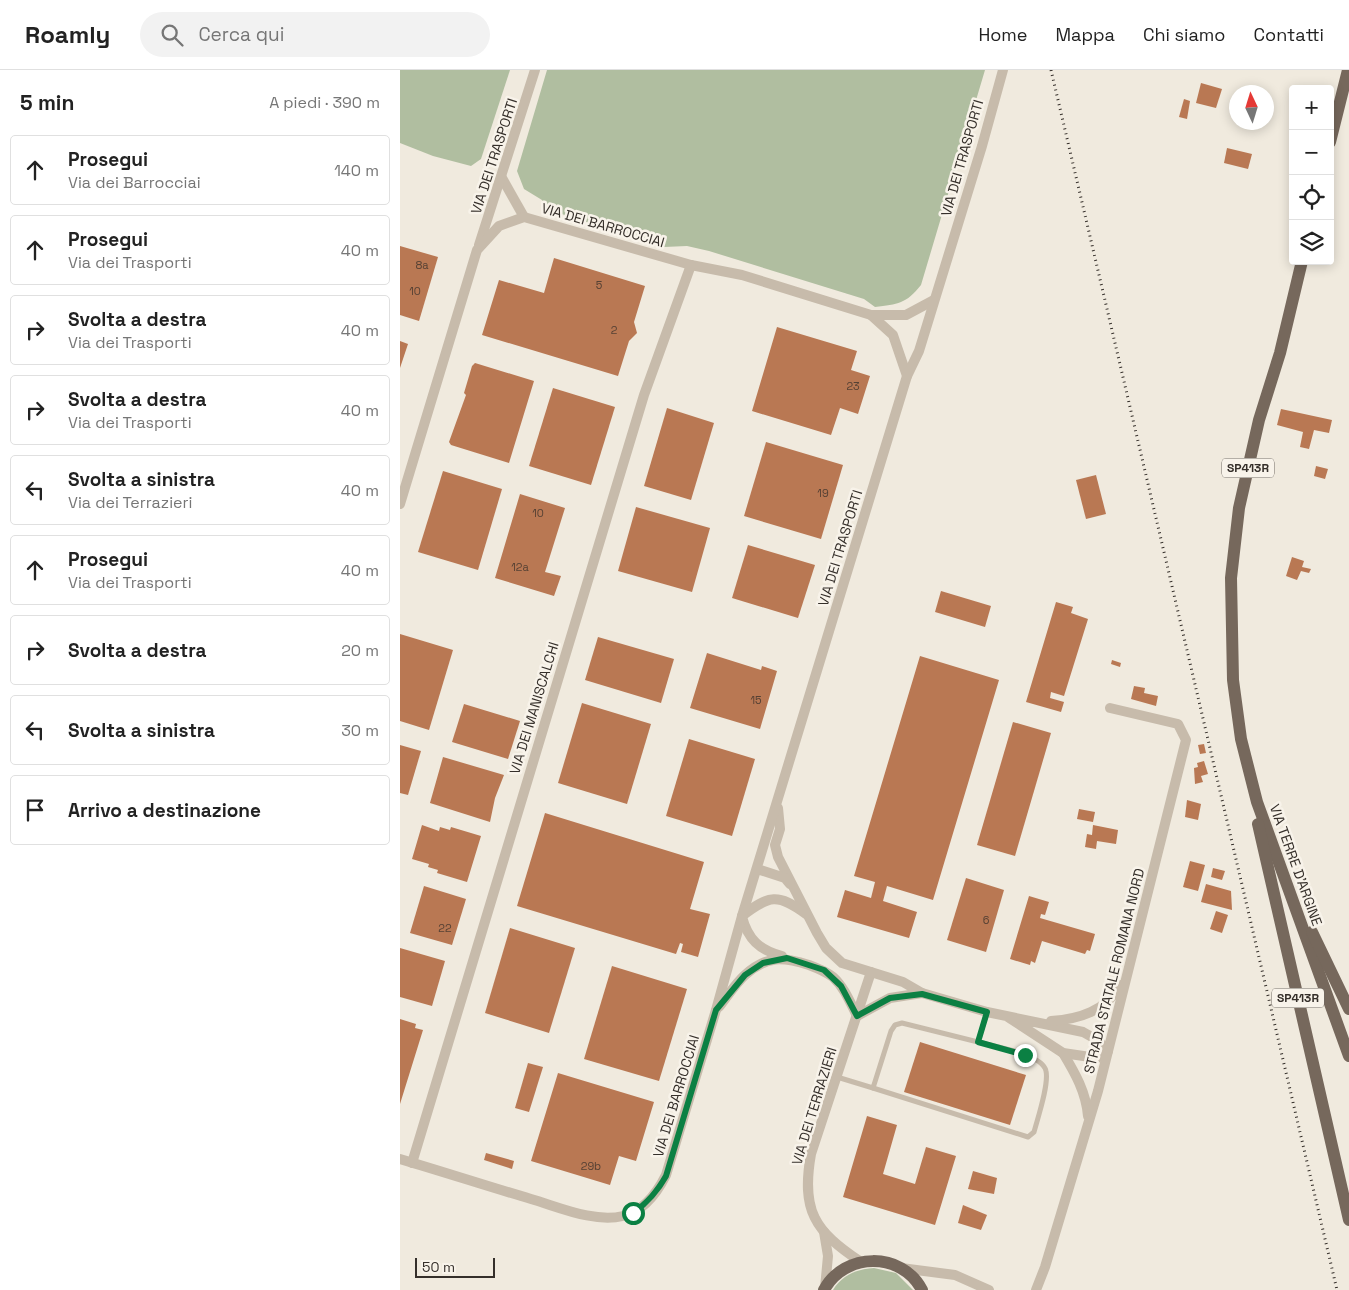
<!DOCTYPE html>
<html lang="it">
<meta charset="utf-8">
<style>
:root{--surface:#fff;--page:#f2f2f2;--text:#222;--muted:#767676;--line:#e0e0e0}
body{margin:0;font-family:"Space Grotesk",sans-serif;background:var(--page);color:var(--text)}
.controls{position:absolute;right:15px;top:15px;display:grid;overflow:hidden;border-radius:5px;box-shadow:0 2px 12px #0003}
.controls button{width:45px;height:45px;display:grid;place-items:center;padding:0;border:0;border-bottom:1px solid var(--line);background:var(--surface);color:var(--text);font:25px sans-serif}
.compass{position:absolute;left:829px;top:15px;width:45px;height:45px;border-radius:50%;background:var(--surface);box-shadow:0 2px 12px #0003;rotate:356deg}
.scale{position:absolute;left:15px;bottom:12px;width:80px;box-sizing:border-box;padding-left:5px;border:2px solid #352f2a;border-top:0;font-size:14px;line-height:18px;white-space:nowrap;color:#352f2a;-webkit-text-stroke:4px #f8f3ea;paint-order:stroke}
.stop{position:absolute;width:15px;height:15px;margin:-11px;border:4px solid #0b8043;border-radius:50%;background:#fff}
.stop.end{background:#0b8043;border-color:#fff;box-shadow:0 1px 5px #0008}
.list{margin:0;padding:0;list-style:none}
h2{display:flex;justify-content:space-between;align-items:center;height:65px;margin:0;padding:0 20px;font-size:21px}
h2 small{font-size:16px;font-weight:400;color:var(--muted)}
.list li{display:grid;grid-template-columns:32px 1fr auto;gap:15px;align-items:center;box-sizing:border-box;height:70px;margin:0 10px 10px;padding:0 10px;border:1px solid var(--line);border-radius:5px}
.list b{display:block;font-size:19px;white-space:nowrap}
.list p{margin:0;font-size:16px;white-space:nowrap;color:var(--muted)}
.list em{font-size:16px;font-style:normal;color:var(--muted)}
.icon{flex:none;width:28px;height:28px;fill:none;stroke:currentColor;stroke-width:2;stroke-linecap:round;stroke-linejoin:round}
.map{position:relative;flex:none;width:949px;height:1220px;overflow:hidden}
header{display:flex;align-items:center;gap:30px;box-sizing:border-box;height:70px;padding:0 25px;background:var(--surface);border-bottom:1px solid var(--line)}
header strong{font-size:24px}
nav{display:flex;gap:28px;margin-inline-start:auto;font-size:18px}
.search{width:350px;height:45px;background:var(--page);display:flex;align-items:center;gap:12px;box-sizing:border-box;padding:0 18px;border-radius:28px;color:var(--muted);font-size:19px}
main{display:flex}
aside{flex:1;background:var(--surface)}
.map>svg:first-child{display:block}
</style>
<header>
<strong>Roamly</strong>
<div class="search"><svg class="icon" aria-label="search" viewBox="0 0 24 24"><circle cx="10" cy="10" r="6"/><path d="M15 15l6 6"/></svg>Cerca qui</div>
<nav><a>Home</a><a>Mappa</a><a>Chi siamo</a><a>Contatti</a></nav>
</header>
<main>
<aside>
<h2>5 min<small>A piedi · 390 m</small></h2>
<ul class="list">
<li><svg class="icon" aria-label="ahead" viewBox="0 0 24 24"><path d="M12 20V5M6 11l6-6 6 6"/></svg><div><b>Prosegui</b><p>Via dei Barrocciai</p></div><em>140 m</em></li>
<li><svg class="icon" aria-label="ahead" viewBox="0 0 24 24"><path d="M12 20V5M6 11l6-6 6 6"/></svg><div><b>Prosegui</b><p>Via dei Trasporti</p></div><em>40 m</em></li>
<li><svg class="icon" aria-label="right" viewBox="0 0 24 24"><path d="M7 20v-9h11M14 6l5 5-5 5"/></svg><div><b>Svolta a destra</b><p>Via dei Trasporti</p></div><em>40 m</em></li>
<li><svg class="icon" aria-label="right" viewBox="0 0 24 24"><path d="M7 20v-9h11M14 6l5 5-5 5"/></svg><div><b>Svolta a destra</b><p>Via dei Trasporti</p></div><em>40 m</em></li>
<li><svg class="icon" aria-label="left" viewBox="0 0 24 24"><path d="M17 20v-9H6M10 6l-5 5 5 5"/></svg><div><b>Svolta a sinistra</b><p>Via dei Terrazieri</p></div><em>40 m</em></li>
<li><svg class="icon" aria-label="ahead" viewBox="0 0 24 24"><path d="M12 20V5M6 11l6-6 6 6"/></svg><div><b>Prosegui</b><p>Via dei Trasporti</p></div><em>40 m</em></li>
<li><svg class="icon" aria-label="right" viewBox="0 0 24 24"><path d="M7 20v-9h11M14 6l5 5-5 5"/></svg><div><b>Svolta a destra</b></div><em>20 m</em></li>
<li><svg class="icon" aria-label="left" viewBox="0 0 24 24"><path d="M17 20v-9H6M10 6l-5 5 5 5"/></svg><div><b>Svolta a sinistra</b></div><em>30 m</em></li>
<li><svg class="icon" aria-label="arrive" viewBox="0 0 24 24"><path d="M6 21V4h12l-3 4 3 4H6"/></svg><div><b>Arrivo a destinazione</b></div></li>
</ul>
</aside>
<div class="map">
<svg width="949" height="1220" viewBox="0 0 949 1220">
<rect width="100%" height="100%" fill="#f0eade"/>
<!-- green -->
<g fill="#b0bea0">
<polygon points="0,0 110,0 81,89 71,96 33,86 0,73"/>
<path d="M 147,0 L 585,0 L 521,215 C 506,234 498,234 475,237 L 464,229 L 309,181 L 287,176 L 264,177 L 143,138 L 142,130 L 124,119 L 117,101 Z"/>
<path d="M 474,1198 L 496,1203 L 513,1220 L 433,1220 C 442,1205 457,1199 474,1198 Z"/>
</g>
<!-- building -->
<g fill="#b97853">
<polygon points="801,13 822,19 816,38 796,33"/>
<polygon points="784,29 790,31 787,49 779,47"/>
<polygon points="827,78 852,84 848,99 824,93"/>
<polygon points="0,176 38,187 19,251 0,245"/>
<polygon points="154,188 245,216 234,252 237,263 229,271 218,306 82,265 99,210 144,223"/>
<polygon points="377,257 457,281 451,300 470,306 458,344 440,338 431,365 352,341"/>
<polygon points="0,271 8,274 0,298"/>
<polygon points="75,293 134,311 109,393 51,375 49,372 66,325 64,323 72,296"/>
<polygon points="153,318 215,337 191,415 129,396"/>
<polygon points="267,338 314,353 291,430 244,416"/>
<polygon points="881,339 932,350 929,363 914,360 909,379 900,377 903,362 877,355"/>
<polygon points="366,372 443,395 421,469 344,446"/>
<polygon points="916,396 928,399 925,409 914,406"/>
<polygon points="43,401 102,419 78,500 18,482"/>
<polygon points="696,405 706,444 686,449 676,410"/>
<polygon points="120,424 165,438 145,502 161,506 154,526 95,508"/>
<polygon points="236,437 310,458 292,522 218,501"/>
<polygon points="348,475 415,495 398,548 332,528"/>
<polygon points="892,487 904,491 902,497 911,499 909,503 901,501 897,510 886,506"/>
<polygon points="541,521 591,536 585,557 535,542"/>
<polygon points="656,532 673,537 671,543 688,549 664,626 651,622 650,628 664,632 661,642 626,632"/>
<polygon points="0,564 53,580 29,660 0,651"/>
<polygon points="198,567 274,589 261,633 185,610"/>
<polygon points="307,583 361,600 362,596 377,601 360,659 290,638"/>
<polygon points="520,586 599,610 533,830 487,816 483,831 517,842 509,868 437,847 445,820 471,828 475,812 454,806"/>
<polygon points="712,590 721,593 720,597 711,594"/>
<polygon points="734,616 745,618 744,623 758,626 756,636 731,629"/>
<polygon points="182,633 251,654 227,734 158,713"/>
<polygon points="64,634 120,651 108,689 52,672"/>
<polygon points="613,652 651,663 615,786 577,775"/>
<polygon points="289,669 355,689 332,766 266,746"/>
<polygon points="804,674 806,683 800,684 798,675"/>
<polygon points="0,675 21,681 8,725 0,723"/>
<polygon points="43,687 104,705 95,728 90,752 30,733"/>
<polygon points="804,691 808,704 801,706 803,712 795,714 794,698 798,697 797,693"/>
<polygon points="787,730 801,734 798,750 785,747"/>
<polygon points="679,739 695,742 693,752 677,749"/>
<polygon points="145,743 304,792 290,839 310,844 298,887 281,882 283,874 280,873 276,884 117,836"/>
<polygon points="22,755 39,761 40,757 50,760 51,757 81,766 67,812 37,803 38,800 28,797 29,794 12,789"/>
<polygon points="693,755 718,760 716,774 697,771 696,779 685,777 687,764 692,765"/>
<polygon points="790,791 805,795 798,821 783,817"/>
<polygon points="813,798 825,801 822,810 811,807"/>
<polygon points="566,808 604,820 586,882 547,870"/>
<polygon points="806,814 831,821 832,840 801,832"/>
<polygon points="24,816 66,829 52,875 10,863"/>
<polygon points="629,826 649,832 645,845 641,844 640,848 695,864 690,881 687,880 685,884 642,871 635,893 631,891 630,895 610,889"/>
<polygon points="816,841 828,845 822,863 810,859"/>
<polygon points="110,858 175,878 149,963 85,943"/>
<polygon points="0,878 45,891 32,936 0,927"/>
<polygon points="212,896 287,919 259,1011 184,989"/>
<polygon points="0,949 16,954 15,958 23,960 0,1034"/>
<polygon points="520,972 626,1005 610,1055 504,1022"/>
<polygon points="128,993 143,997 129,1042 115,1038"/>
<polygon points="158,1003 254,1032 236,1091 219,1086 210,1115 131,1091"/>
<polygon points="467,1046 497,1055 483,1104 515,1114 526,1077 556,1086 535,1155 443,1127"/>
<polygon points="86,1083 114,1091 112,1099 84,1090"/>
<polygon points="573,1101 597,1108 594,1124 568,1119"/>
<polygon points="563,1135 587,1145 581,1160 558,1153"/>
</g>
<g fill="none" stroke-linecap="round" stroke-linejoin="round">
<!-- lane -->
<g stroke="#c7bbab" stroke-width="5">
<polyline points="437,1007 473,1018 491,961 495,955 502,953 578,972 587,942"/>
<path d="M 473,1018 L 628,1067 L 634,1062 C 638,1047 649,1015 646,1001 C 643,984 593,976 578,972"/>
</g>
<!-- street -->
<g stroke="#c7bbab" stroke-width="10">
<polyline points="102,108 124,147"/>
<polyline points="79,175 135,0"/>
<polyline points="471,245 493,265 507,306"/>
<polyline points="0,434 77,180 99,156 124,147 291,195 342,205 471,245 506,245 534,230"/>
<polyline points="378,738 380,759 375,775 378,787 417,863 426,878 442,893 503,912 522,923 587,942 683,962 699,971 708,981 697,988 663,983 608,947"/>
<polyline points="357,799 385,808 390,814"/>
<path d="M 342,846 C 369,825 378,823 406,844"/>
<path d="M 342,847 C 348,869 359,880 382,886"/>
<path d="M 319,937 C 327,927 335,914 345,905 C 367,885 383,887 409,895 C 417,898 425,901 433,907 C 444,917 450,932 457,946"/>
<polyline points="457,946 490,928 522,923"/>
<path d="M 651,951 C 680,949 705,941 721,915"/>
<path d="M 663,983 C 675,1003 686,1022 688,1046"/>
<path d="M 0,1089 C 44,1102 87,1116 131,1129 C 159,1137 194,1153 223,1146 C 244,1141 257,1123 266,1105 L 316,940 L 342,846 L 507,306 L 519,281 L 582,76 L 603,0"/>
<polyline points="12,1093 244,325 291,195"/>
<polyline points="424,1162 428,1186 425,1218"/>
<path d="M 461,1192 C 414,1161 401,1140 411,1084 L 471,902"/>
<polyline points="501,1198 555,1205 589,1220"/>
<polyline points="636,1220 645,1197 698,1021 786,670 778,654 710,638"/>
</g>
<!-- primary -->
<g stroke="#76685c" stroke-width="12">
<polyline points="930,72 948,0"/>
<polyline points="902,191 880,283 859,350 839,438 831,508 833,610 841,669 857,732 949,986"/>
<polyline points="858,754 949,1150"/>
<polyline points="912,862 949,939"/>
<path d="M 424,1220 C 444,1182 502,1181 522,1220"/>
</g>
<!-- rail -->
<polyline stroke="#352f2a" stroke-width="3" stroke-dasharray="1 4" stroke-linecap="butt" points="651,0 937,1220"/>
</g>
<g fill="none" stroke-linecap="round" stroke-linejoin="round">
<!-- route -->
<path stroke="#0b8043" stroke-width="6" d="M 233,1143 C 248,1132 257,1122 266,1106 L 316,940 L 345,905 L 363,893 L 387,888 L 424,900 L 441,916 L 457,946 L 490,928 L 522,924 L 587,942 L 578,972 L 625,985"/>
</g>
<g text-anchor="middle" stroke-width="5" stroke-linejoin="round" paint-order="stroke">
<!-- number labels -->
<g font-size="11" fill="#564134">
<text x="22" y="199">8a</text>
<text x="199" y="219">5</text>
<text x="15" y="225">10</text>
<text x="214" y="264">2</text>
<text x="453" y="320">23</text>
<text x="423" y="427">19</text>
<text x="138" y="447">10</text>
<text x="120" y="501">12a</text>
<text x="356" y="634">15</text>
<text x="586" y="854">6</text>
<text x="45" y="862">22</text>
<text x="191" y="1100">29b</text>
</g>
<!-- shield labels -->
<g fill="#f8f3ea" stroke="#706a64" stroke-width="1">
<rect x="822" y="388.5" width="52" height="19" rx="4"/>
<rect x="872" y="918.5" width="52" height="19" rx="4"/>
</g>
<g font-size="12" font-weight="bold" fill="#352f2a">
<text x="848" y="402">SP413R</text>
<text x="898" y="932">SP413R</text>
</g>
<!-- street labels -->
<g font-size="14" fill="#352f2a" stroke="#f8f3ea">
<text transform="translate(94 86) rotate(-72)" y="5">VIA DEI TRASPORTI</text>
<text transform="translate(562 88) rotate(-74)" y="5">VIA DEI TRASPORTI</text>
<text transform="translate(203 155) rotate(16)" y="5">VIA DEI BARROCCIAI</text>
<text transform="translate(440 478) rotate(-73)" y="5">VIA DEI TRASPORTI</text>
<text transform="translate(134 638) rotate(-73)" y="5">VIA DEI MANISCALCHI</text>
<text transform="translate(896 795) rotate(70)" y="5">VIA TERRE D'ARGINE</text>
<text transform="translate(714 901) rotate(-76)" y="5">STRADA STATALE ROMANA NORD</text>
<text transform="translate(276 1026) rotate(-73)" y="5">VIA DEI BARROCCIAI</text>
<text transform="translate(414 1036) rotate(-73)" y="5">VIA DEI TERRAZIERI</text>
</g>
</g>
</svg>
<div class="controls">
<button>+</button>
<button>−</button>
<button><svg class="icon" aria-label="locate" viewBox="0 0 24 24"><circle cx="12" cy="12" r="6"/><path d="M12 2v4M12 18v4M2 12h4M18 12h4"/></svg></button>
<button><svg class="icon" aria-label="layers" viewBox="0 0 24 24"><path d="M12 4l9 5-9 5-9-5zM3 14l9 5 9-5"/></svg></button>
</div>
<svg class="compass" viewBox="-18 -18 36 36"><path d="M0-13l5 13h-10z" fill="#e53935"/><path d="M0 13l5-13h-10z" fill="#767676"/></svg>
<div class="scale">50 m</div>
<div class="stop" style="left:233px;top:1143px"></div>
<div class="stop end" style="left:625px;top:985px"></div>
</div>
</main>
